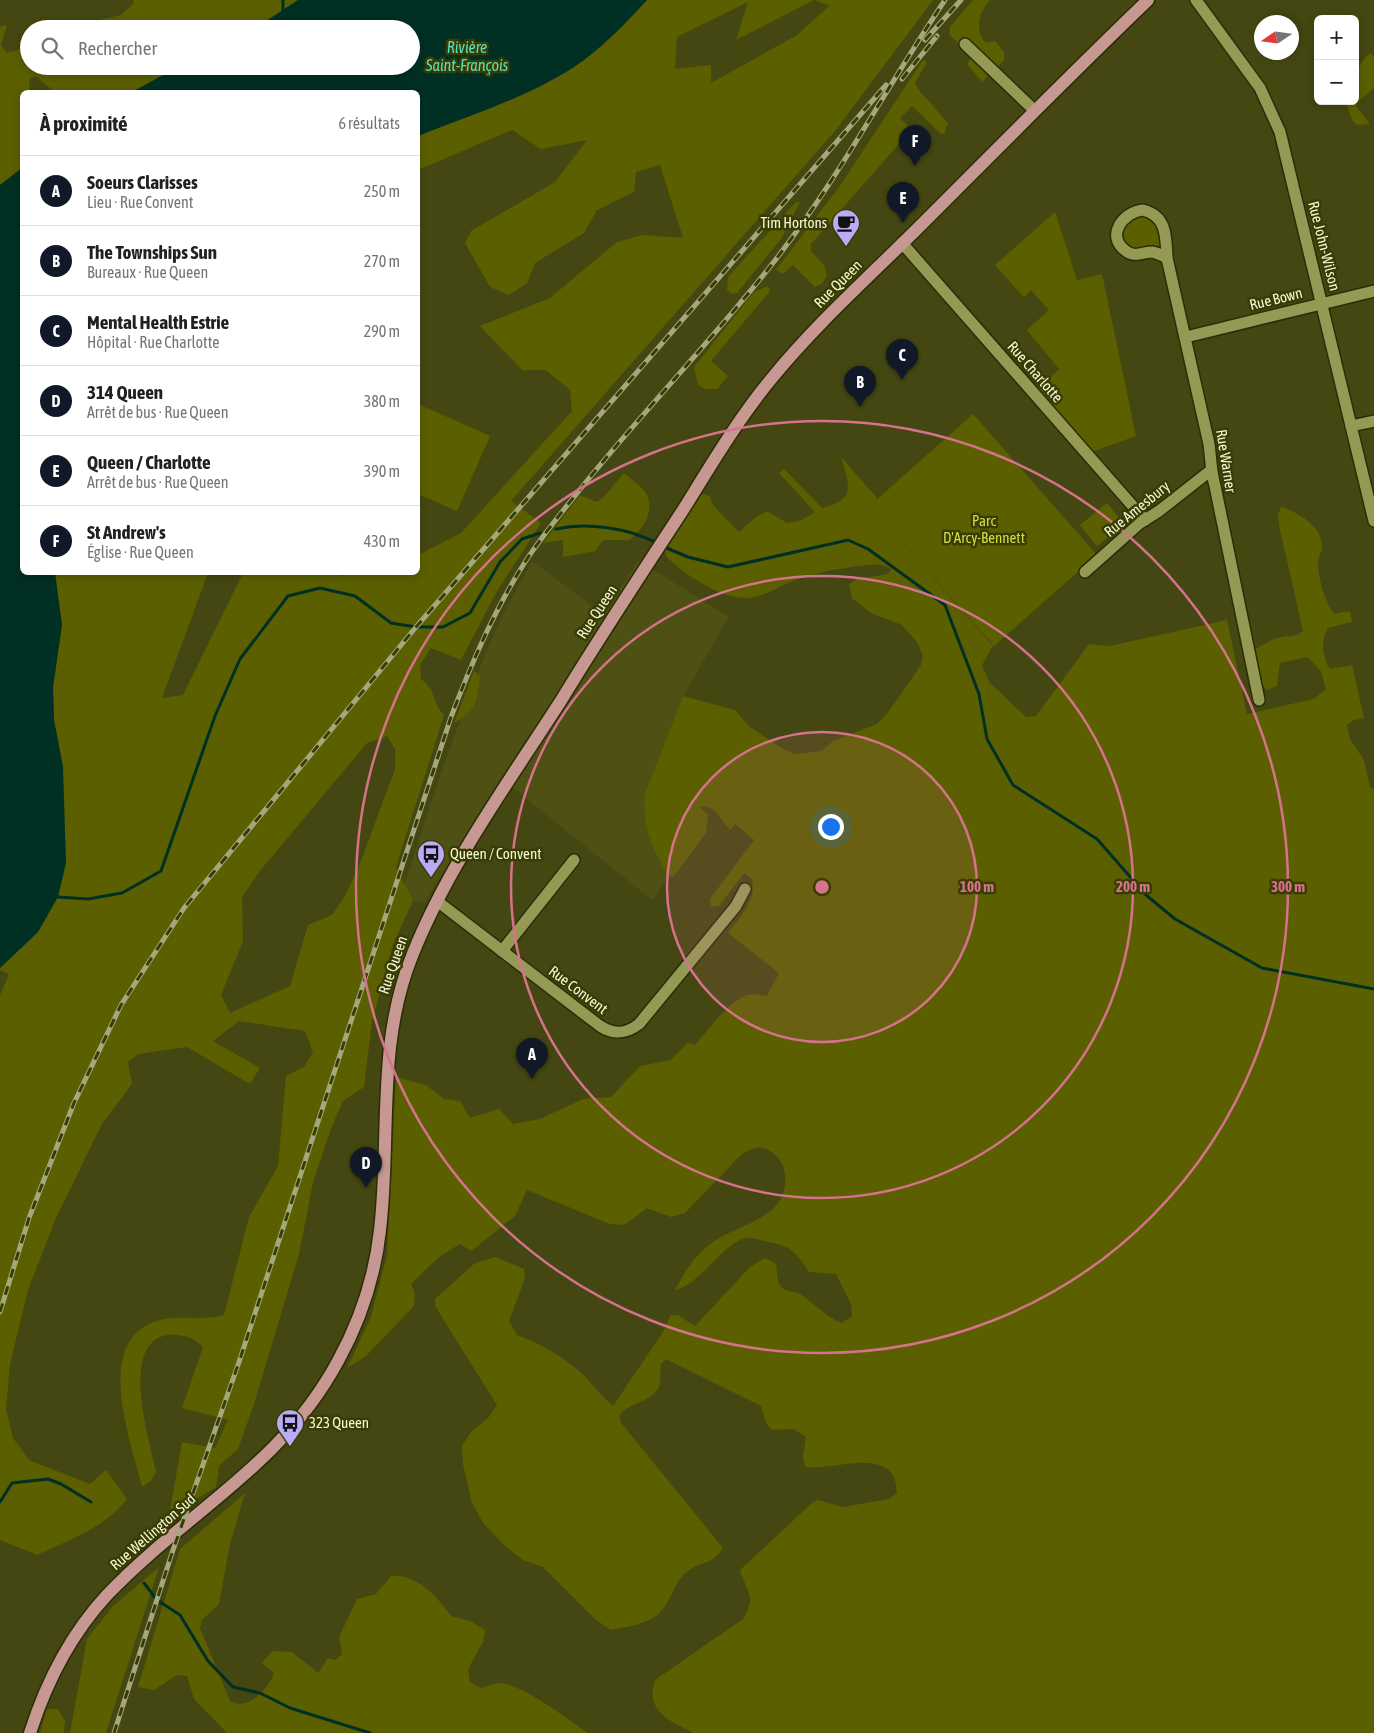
<!DOCTYPE html>
<html lang="fr">
<meta charset="utf-8">
<style>
:root{--surface:#fff;--page:#f6f6f6;--text:#202124;--muted:#757577;--line:#e0e0e0;--accent:#111827}
body{margin:0;font-family:"Asap Condensed",sans-serif;background:var(--page);color:var(--text)}
.controls{position:absolute;right:15px;top:15px;display:grid;overflow:hidden;border-radius:8px;box-shadow:0 2px 8px #0003}
.controls button{width:45px;height:45px;display:grid;place-items:center;padding:0;border:0;border-bottom:1px solid var(--line);background:var(--surface);color:var(--text);font:25px sans-serif}
.compass{position:absolute;left:1254px;top:15px;width:45px;height:45px;border-radius:50%;background:var(--surface);box-shadow:0 2px 8px #0003;rotate:257deg}
.you{position:absolute;left:830px;top:826px;width:18px;height:18px;margin:-12px;border:4px solid #fff;border-radius:50%;background:#1a73e8;box-shadow:0 0 0 8px #1a73e833}
.badge{display:grid;place-items:center;width:32px;height:32px;border-radius:50%;background:var(--accent);color:#fff;font-size:16px;font-weight:700}
.pin{position:absolute;translate:-50% -41px;filter:drop-shadow(0 1px 2px #0008)}
.pin::after{content:'';position:absolute;top:26px;width:18px;height:15px;background:inherit;clip-path:polygon(0 0,100% 0,50% 100%)}
.list{margin:0;padding:0;list-style:none}
h2{display:flex;justify-content:space-between;align-items:center;height:65px;margin:0;padding:0 20px;font-size:21px}
h2 small{font-size:16px;font-weight:400;color:var(--muted)}
.list li{display:grid;grid-template-columns:32px 1fr auto;gap:15px;align-items:center;box-sizing:border-box;height:70px;padding:0 20px;border-top:1px solid var(--line)}
.list b{display:block;font-size:19px;white-space:nowrap}
.list p{margin:0;font-size:16px;white-space:nowrap;color:var(--muted)}
.list em{font-size:16px;font-style:normal;color:var(--muted)}
.icon{flex:none;width:28px;height:28px;fill:none;stroke:currentColor;stroke-width:2;stroke-linecap:round;stroke-linejoin:round}
.map{position:relative;flex:none;width:1374px;height:1733px;overflow:hidden}
.search{position:absolute;background:var(--surface);box-shadow:0 2px 8px #0003;left:20px;top:20px;width:400px;height:55px;display:flex;align-items:center;gap:12px;box-sizing:border-box;padding:0 18px;border-radius:28px;color:var(--muted);font-size:19px}
.panel{position:absolute;background:var(--surface);box-shadow:0 2px 8px #0003;left:20px;top:90px;width:400px;height:485px;border-radius:8px}
.map>svg:first-child{display:block}
</style>
<div class="map">
<svg width="1374" height="1733" viewBox="0 0 1374 1733">
<rect width="100%" height="100%" fill="#444711"/>
<!-- built -->
<polygon fill="#4e5113" points="638,560 729,617 683,696 646,791 661,862 669,877 652,900 502,779 424,903 400,898 445,761 486,652 501,618 532,561 604,615"/>
<!-- green -->
<g fill="#5b5f00" fill-rule="evenodd">
<polygon points="133,0 298,0 254,29 60,29 121,15 134,3"/>
<path d="M 647,0 L 814,0 L 736,40 L 748,2 L 677,37 L 675,69 L 711,65 L 711,83 L 797,35 L 829,6 L 815,0 L 933,0 L 835,131 L 511,501 L 541,523 L 496,593 L 461,660 L 431,648 L 420,665 L 421,679 C 439,694 431,702 444,715 L 396,867 L 413,901 L 393,944 L 372,1022 L 364,1087 L 343,1101 L 332,1126 L 313,1182 L 299,1254 L 254,1404 L 238,1449 L 219,1466 L 216,1487 L 169,1516 L 182,1442 L 215,1448 L 228,1420 L 182,1408 L 203,1347 C 193,1337 182,1334 168,1335 C 118,1342 150,1441 156,1472 L 151,1481 L 142,1487 C 131,1440 91,1338 160,1320 C 181,1315 202,1321 224,1315 L 249,1217 L 278,1166 L 286,1076 L 304,1067 L 313,1052 L 305,1031 L 239,1021 L 213,1041 L 260,1068 L 250,1084 L 187,1047 L 138,1054 L 128,1062 L 132,1084 L 102,1124 L 56,1218 L 28,1290 L 10,1364 L 6,1409 L 13,1438 L 29,1460 L 90,1484 L 106,1470 L 127,1499 C 106,1527 69,1540 37,1555 L 0,1540 L 0,996 L 9,974 L 0,970 L 0,968 L 38,932 L 63,767 L 54,720 L 53,687 L 62,625 L 55,573 L 208,573 L 162,698 L 183,695 L 243,573 L 336,572 L 343,576 L 349,573 L 418,572 L 418,555 L 461,533 L 572,411 L 570,390 L 546,370 L 522,370 L 480,326 L 550,298 L 617,242 L 643,235 L 683,238 L 660,165 L 636,172 L 634,192 L 597,210 L 584,233 L 535,263 L 527,283 L 509,295 L 490,287 L 465,243 L 471,231 L 555,182 L 587,140 L 541,149 L 512,130 L 418,170 L 418,136 C 470,115 526,98 574,67 C 601,49 625,24 647,0 ZM 387,736 L 395,749 L 395,769 L 361,861 L 345,896 L 332,915 L 308,925 L 290,986 L 230,1013 L 221,995 L 243,941 L 242,897 L 259,872 L 367,743 Z"/>
<path d="M 973,0 L 990,0 C 979,12 974,30 986,43 L 995,41 L 1004,52 L 1004,60 L 982,82 L 967,64 L 972,57 L 949,34 L 950,27 Z"/>
<polygon points="7,25 1,45 7,53 29,47 29,66 180,66 132,92 55,92 35,76 29,80 30,92 22,92 22,168 0,185 0,27"/>
<path d="M 1371,53 L 1374,57 L 1374,88 L 1358,102 L 1356,106 L 1370,124 L 1357,125 L 1352,120 L 1345,101 L 1355,101 C 1355,83 1354,64 1371,53 Z"/>
<polygon points="923,60 927,62 915,83 918,89 948,123 944,134 941,134 912,106 900,118 923,142 921,149 916,149 905,137 811,244 811,251 824,265 827,275 822,284 815,287 793,265 783,274 776,270 839,187"/>
<polygon points="796,202 800,202 781,239 737,293 732,294 727,290 728,277"/>
<polygon points="1055,212 1077,280 1102,274 1136,436 1092,452 1038,389 1059,369 1027,330 1049,310 1031,290 1024,297 995,265"/>
<path d="M 1141,216 C 1157,221 1161,233 1160,248 L 1136,251 L 1126,245 C 1119,232 1127,218 1141,216 Z"/>
<polygon points="768,286 770,291 711,361 728,376 717,389 705,389 698,385 694,367 754,292"/>
<polygon points="418,404 490,436 457,511 418,494"/>
<path d="M 973,414 L 1097,555 L 994,646 L 870,505 L 993,646 L 982,665 L 989,682 L 1026,717 L 1036,716 L 1089,644 L 1110,646 L 1227,620 L 1247,714 L 1314,699 L 1326,689 L 1321,671 L 1307,657 L 1280,663 L 1277,686 L 1267,690 L 1262,686 L 1255,649 L 1276,638 L 1297,635 L 1303,631 L 1280,530 L 1278,514 L 1281,507 C 1298,512 1323,527 1322,547 C 1322,552 1318,557 1318,562 C 1318,578 1325,602 1334,614 L 1350,611 L 1352,622 L 1328,628 C 1320,644 1322,654 1330,669 L 1352,665 L 1364,718 L 1354,720 L 1347,725 L 1350,739 L 1364,760 L 1370,787 L 1374,789 L 1374,1733 L 693,1733 C 669,1720 645,1712 655,1680 L 743,1619 C 757,1594 747,1594 740,1570 L 813,1502 L 818,1500 L 843,1507 L 889,1499 L 897,1493 C 896,1487 896,1479 892,1474 C 874,1451 830,1471 805,1467 L 803,1457 L 806,1437 L 794,1429 L 772,1430 L 766,1423 L 761,1406 L 666,1359 L 661,1364 C 660,1371 661,1383 658,1389 C 648,1404 627,1402 619,1417 L 622,1424 L 723,1548 C 712,1565 705,1560 691,1569 C 675,1578 673,1597 662,1610 C 651,1624 627,1627 611,1630 L 596,1620 L 543,1567 L 523,1560 L 506,1547 L 483,1523 L 471,1500 L 463,1464 L 462,1446 L 471,1432 L 489,1417 L 497,1405 L 435,1306 L 435,1299 L 475,1263 L 496,1257 L 524,1269 L 525,1278 L 509,1321 L 517,1335 C 541,1344 561,1355 580,1372 C 592,1383 601,1396 613,1406 L 665,1329 L 670,1315 L 678,1315 L 695,1326 L 750,1267 L 765,1258 L 776,1264 C 777,1270 777,1279 779,1284 C 783,1292 794,1291 800,1294 C 816,1304 825,1317 842,1323 L 852,1316 L 851,1304 L 836,1274 L 809,1272 C 796,1252 791,1246 768,1242 C 762,1241 755,1238 749,1238 C 724,1239 704,1283 675,1290 C 685,1271 695,1255 713,1242 C 741,1222 789,1219 785,1175 C 784,1164 779,1156 770,1151 C 760,1144 751,1149 742,1154 L 685,1213 L 671,1217 L 647,1208 L 624,1225 L 610,1224 L 527,1190 L 515,1216 L 471,1251 L 460,1244 L 439,1257 L 411,1284 L 415,1293 L 414,1306 L 365,1357 L 347,1368 L 371,1317 L 387,1255 L 396,1077 L 426,1085 L 444,1099 L 460,1101 L 470,1118 L 499,1109 L 513,1124 L 540,1119 L 583,1099 L 611,1097 L 640,1066 L 671,1060 L 688,1042 L 695,1045 C 708,1030 728,1002 747,995 C 754,993 760,995 767,996 L 779,973 L 728,933 C 740,917 757,901 752,879 L 744,873 L 719,906 L 711,907 L 710,899 L 754,840 L 735,824 L 731,830 C 720,821 717,804 700,807 L 708,815 L 706,833 L 674,876 L 669,877 C 653,850 640,823 646,791 L 683,696 L 735,710 L 750,727 L 783,749 L 796,754 L 822,751 L 833,741 L 877,724 L 887,714 L 921,665 L 923,655 L 917,642 L 902,625 L 871,613 L 852,598 L 849,585 L 856,579 L 888,574 L 891,569 C 880,562 871,565 858,566 C 835,569 809,574 788,583 C 774,589 762,598 745,598 C 720,598 683,574 666,556 L 665,551 L 702,494 L 710,496 L 712,504 L 739,532 L 756,517 L 767,511 L 787,523 L 800,521 L 815,512 L 779,473 L 784,469 L 822,508 C 857,500 849,484 841,457 L 877,498 L 874,502 Z"/>
<path d="M 624,473 C 630,479 643,487 647,495 C 655,513 642,529 630,540 L 603,540 L 595,551 L 563,557 L 563,540 L 543,543 L 580,495 L 597,502 L 603,498 Z"/>
<polygon points="1107,503 1124,524 1097,546 1080,525"/>
<path d="M 474,671 L 480,676 C 476,703 478,709 454,723 Z"/>
<path d="M 245,1493 L 230,1544 L 219,1604 L 202,1620 L 200,1628 L 230,1701 C 248,1712 268,1689 274,1673 L 262,1663 L 272,1651 L 292,1652 L 318,1673 L 328,1658 L 335,1660 L 342,1654 L 339,1637 L 357,1599 L 376,1594 L 391,1576 C 416,1573 438,1597 451,1616 L 470,1621 L 485,1630 L 483,1642 L 468,1669 L 470,1682 L 481,1688 C 487,1687 494,1683 500,1683 C 522,1684 569,1720 588,1733 L 227,1733 L 194,1699 L 187,1676 L 177,1675 L 154,1690 L 138,1687 L 180,1549 Z"/>
<polygon points="159,1567 106,1733 70,1733 87,1639 112,1607"/>
<polygon points="47,1709 58,1709 65,1721 64,1733 40,1733"/>
</g>
<!-- water -->
<g fill="#002f24">
<path d="M 298,0 L 647,0 C 625,24 601,49 574,67 C 526,98 470,115 418,136 L 418,92 L 132,92 L 180,66 L 411,66 L 411,29 L 254,29 Z"/>
<polygon points="22,168 22,572 55,573 62,625 53,687 54,720 63,767 66,863 58,897 38,932 0,968 0,185"/>
</g>
<g fill="none" stroke-linecap="round" stroke-linejoin="round">
<!-- stream -->
<g stroke="#002f24" stroke-width="3">
<polyline points="283,12 283,0"/>
<path d="M 556,529 C 588,522 628,528 657,543"/>
<polyline points="662,546 688,557 728,567 848,540 868,549 945,605 979,694 987,739 1013,785 1097,839 1146,895 1175,919 1262,968 1374,989"/>
<polyline points="58,897 88,899 122,893 161,871 215,716 240,659 288,596 320,588 355,596 391,623 416,627 443,627 470,613 500,562 522,539 540,533"/>
<polyline points="0,1502 12,1483 48,1479 61,1484 91,1502"/>
<polyline points="144,1583 157,1600 180,1615 208,1661 233,1687 260,1693 290,1708 370,1733"/>
</g>
<!-- street casing -->
<g stroke="#2b2d07" stroke-width="14">
<g id="street">
<polyline points="1196,0 1260,88 1280,132 1374,521"/>
<polyline points="965,44 1034,110"/>
<path d="M 1143,210 C 1167,216 1166,237 1167,258 C 1163,256 1158,253 1152,252 C 1143,252 1135,258 1126,251 C 1105,236 1123,212 1143,210 Z"/>
<polyline points="902,243 1145,520"/>
<path d="M 1167,258 L 1209,444 C 1211,459 1211,472 1215,486 L 1259,700"/>
<polyline points="1186,337 1374,291"/>
<polyline points="1351,426 1374,421"/>
<polyline points="1085,572 1140,523 1159,511 1210,471"/>
<path d="M 437,901 L 600,1026 C 614,1035 626,1034 639,1024 L 736,906 L 745,889"/>
<polyline points="502,951 574,860"/>
</g>
</g>
<!-- primary casing -->
<g stroke="#2b2d07" stroke-width="15">
<path id="primary" d="M 30,1733 C 46,1683 71,1634 107,1595 C 186,1512 281,1467 338,1361 C 360,1321 375,1276 380,1230 C 391,1138 376,1045 412,956 C 447,867 510,780 562,699 C 601,635 642,573 683,510 C 711,465 738,419 772,378 C 817,323 871,275 921,225 C 996,150 1071,74 1148,0"/>
</g>
<!-- street -->
<use href="#street" stroke="#949954" stroke-width="11"/>
<!-- primary -->
<use href="#primary" stroke="#c79891" stroke-width="12"/>
<!-- rail casing -->
<g stroke="#a5a87c" stroke-width="5">
<g id="rail">
<polyline points="925,40 961,0"/>
<polyline points="902,79 937,36"/>
<polyline points="0,1312 29,1218 74,1103 121,1005 184,908 416,627 886,85"/>
<path d="M 114,1733 L 172,1553 L 239,1362 L 451,717 C 472,662 495,608 527,559 C 545,532 566,507 586,482 C 645,410 710,342 769,268 C 836,184 885,89 945,0"/>
</g>
</g>
<!-- rail -->
<use href="#rail" stroke="#3a3d03" stroke-width="3" stroke-dasharray="9" stroke-linecap="butt"/>
</g>
<!-- distance rings -->
<circle cx="822" cy="887" r="155" fill="#d6728c" fill-opacity=".12"/>
<g fill="none" stroke="#d6728c" stroke-width="2.5">
<circle cx="822" cy="887" r="155"/>
<circle cx="822" cy="887" r="311"/>
<circle cx="822" cy="887" r="466"/>
</g>
<!-- icons -->
<defs>
<g id="cafe-pin" transform="scale(1.4375)"><path d="M0 17L-7.5 6A9.5 9.5 0 1 1 7.5 6Z" fill="#b9abf7" stroke="#3a3d03"/><path d="M-5.5-4.5H6V0H3Q3 3.5 0 3.5H-2.5Q-5.5 3.5-5.5 0ZM3-3.2v2h1.7v-2ZM-6 4.5H4V6H-6Z" fill="#111"/></g>
<g id="bus-pin" transform="scale(1.4375)"><path d="M0 17L-7.5 6A9.5 9.5 0 1 1 7.5 6Z" fill="#b9abf7" stroke="#3a3d03"/><path d="M-5-6H5V4H4V6H2V4H-2V6H-4V4H-5ZM-3.5-4V0h7V-4ZM-3.5 1.2v1.5H-2V1.2ZM2 1.2v1.5H3.5V1.2Z" fill="#111"/></g>
</defs>
<g fill-rule="evenodd">
<use href="#cafe-pin" x="846" y="223"/>
<use href="#bus-pin" x="431" y="854"/>
<use href="#bus-pin" x="290" y="1423"/>
</g>
<g text-anchor="middle" stroke-width="5" stroke-linejoin="round" paint-order="stroke">
<!-- poi labels -->
<g font-size="15" fill="#f5f9d5" stroke="#3a3d03" text-anchor="start">
<text x="827" y="228" text-anchor="end">Tim Hortons</text>
<text x="450" y="859">Queen / Convent</text>
<text x="309" y="1428">323 Queen</text>
</g>
<!-- street labels -->
<g font-size="15" fill="#f5f9d5" stroke="#3a3d03">
<text transform="translate(1324 246) rotate(76)" y="5">Rue John-Wilson</text>
<text transform="translate(838 284) rotate(-45)" y="5">Rue Queen</text>
<text transform="translate(1276 299) rotate(-14)" y="5">Rue Bown</text>
<text transform="translate(1035 372) rotate(49)" y="5">Rue Charlotte</text>
<text transform="translate(1226 461) rotate(81)" y="5">Rue Warner</text>
<text transform="translate(1137 509) rotate(-39)" y="5">Rue Amesbury</text>
<text transform="translate(597 612) rotate(-57)" y="5">Rue Queen</text>
<text transform="translate(393 965) rotate(-71)" y="5">Rue Queen</text>
<text transform="translate(578 990) rotate(37)" y="5">Rue Convent</text>
<text transform="translate(153 1532) rotate(-41)" y="5">Rue Wellington Sud</text>
</g>
<!-- park labels -->
<g font-size="15" fill="#d4dc4b" stroke="#3a3d03">
<text x="984" y="526">Parc<tspan x="984" dy="17">D'Arcy-Bennett</tspan></text>
</g>
<!-- water labels -->
<g font-size="16" font-style="italic" fill="#57e1bd" stroke="#3a3d03">
<text x="467" y="53">Rivière<tspan x="467" dy="18">Saint-François</tspan></text>
</g>
</g>
<circle cx="822" cy="887" r="8" fill="#d6728c" stroke="#3a3d03" stroke-width="2.5"/>
<g font-size="15" text-anchor="middle" font-weight="bold" fill="#d6728c" stroke="#3a3d03" stroke-width="5" stroke-linejoin="round" paint-order="stroke">
<text x="977" y="892">100 m</text>
<text x="1133" y="892">200 m</text>
<text x="1288" y="892">300 m</text>
</g>
</svg>
<div class="controls">
<button>+</button>
<button>−</button>
</div>
<svg class="compass" viewBox="-18 -18 36 36"><path d="M0-13l5 13h-10z" fill="#e53935"/><path d="M0 13l5-13h-10z" fill="#757577"/></svg>
<div class="you"></div>
<div class="pin badge" style="left:532px;top:1079px">A</div>
<div class="pin badge" style="left:860px;top:407px">B</div>
<div class="pin badge" style="left:902px;top:380px">C</div>
<div class="pin badge" style="left:366px;top:1188px">D</div>
<div class="pin badge" style="left:903px;top:223px">E</div>
<div class="pin badge" style="left:915px;top:166px">F</div>
<div class="search"><svg class="icon" aria-label="search" viewBox="0 0 24 24"><circle cx="10" cy="10" r="6"/><path d="M15 15l6 6"/></svg>Rechercher</div>
<section class="panel">
<h2>À proximité<small>6 résultats</small></h2>
<ul class="list">
<li><span class="badge">A</span><div><b>Soeurs Clarisses</b><p>Lieu · Rue Convent</p></div><em>250 m</em></li>
<li><span class="badge">B</span><div><b>The Townships Sun</b><p>Bureaux · Rue Queen</p></div><em>270 m</em></li>
<li><span class="badge">C</span><div><b>Mental Health Estrie</b><p>Hôpital · Rue Charlotte</p></div><em>290 m</em></li>
<li><span class="badge">D</span><div><b>314 Queen</b><p>Arrêt de bus · Rue Queen</p></div><em>380 m</em></li>
<li><span class="badge">E</span><div><b>Queen / Charlotte</b><p>Arrêt de bus · Rue Queen</p></div><em>390 m</em></li>
<li><span class="badge">F</span><div><b>St Andrew's</b><p>Église · Rue Queen</p></div><em>430 m</em></li>
</ul>
</section>
</div>
